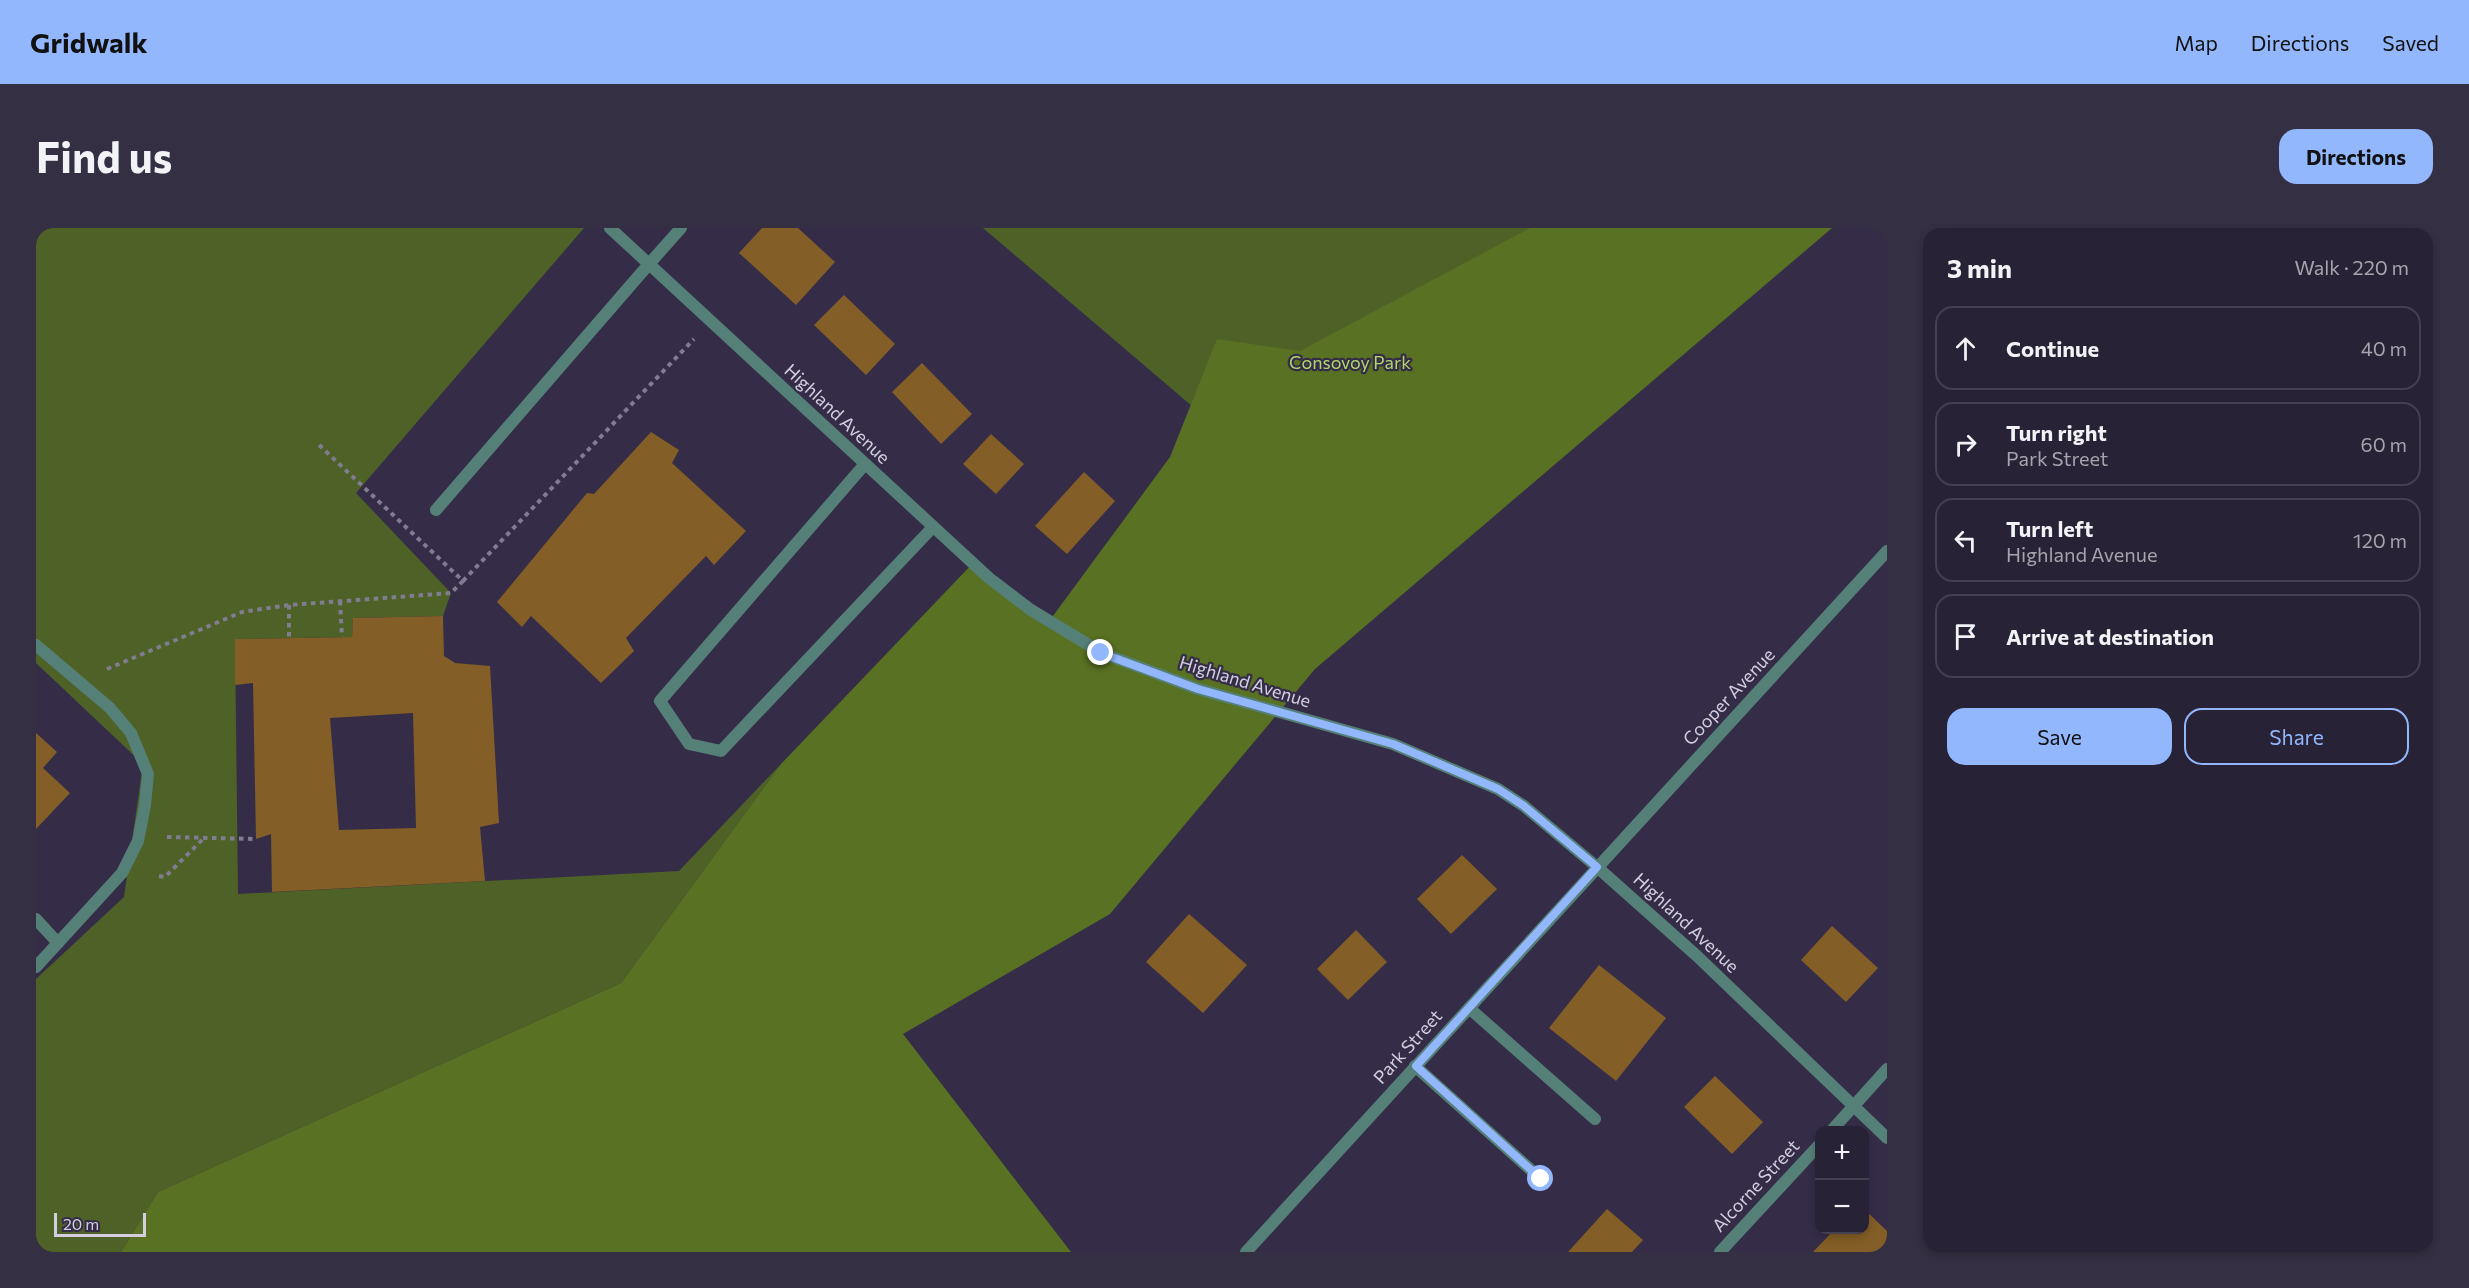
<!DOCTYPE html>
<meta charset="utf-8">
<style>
:root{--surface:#282236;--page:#342f42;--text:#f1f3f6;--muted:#a5a4ad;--line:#443f51;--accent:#92b7fd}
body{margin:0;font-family:Commissioner,sans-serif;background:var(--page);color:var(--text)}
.controls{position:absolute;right:18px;bottom:18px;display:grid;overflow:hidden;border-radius:12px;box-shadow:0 3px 9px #0003}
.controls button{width:54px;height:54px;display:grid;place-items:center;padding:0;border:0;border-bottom:2px solid var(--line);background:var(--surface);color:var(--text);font:30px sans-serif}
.scale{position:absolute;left:18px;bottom:15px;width:92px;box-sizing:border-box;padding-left:6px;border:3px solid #d3cfe0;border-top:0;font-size:16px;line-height:21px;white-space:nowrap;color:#d3cfe0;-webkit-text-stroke:4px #352d48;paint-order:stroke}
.stop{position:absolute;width:18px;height:18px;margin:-14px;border:4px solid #92b7fd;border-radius:50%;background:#fff}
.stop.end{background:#92b7fd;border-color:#fff;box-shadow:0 2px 6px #0008}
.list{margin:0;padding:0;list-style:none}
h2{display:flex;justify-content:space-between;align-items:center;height:78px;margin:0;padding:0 24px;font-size:26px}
h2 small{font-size:20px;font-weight:400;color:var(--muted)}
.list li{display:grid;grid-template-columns:39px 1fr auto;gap:18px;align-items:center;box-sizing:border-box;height:84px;margin:0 12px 12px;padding:0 12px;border:2px solid var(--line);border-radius:18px}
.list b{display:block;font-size:22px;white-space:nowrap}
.list p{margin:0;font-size:20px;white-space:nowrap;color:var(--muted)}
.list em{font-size:20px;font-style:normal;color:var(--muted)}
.actions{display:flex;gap:12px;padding:18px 24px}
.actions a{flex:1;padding:14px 0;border:2px solid var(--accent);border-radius:18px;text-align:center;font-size:21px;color:var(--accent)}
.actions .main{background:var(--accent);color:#111}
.icon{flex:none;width:33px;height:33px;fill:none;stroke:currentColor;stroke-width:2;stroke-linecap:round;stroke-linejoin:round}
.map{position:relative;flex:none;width:1851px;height:1024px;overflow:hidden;border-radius:18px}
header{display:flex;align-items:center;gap:36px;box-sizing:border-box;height:84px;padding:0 30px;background:var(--accent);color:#111}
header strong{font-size:28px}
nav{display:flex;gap:33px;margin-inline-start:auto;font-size:21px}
.intro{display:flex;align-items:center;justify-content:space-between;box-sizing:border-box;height:144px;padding:0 36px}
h1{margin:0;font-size:42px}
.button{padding:15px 27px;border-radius:18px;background:var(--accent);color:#111;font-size:21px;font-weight:700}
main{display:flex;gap:36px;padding:0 36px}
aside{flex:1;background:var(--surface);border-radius:18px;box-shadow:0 3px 9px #0003}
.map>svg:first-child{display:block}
</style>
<header>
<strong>Gridwalk</strong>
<nav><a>Map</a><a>Directions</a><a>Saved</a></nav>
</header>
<div class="intro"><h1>Find us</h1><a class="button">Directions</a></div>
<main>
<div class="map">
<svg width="1851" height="1024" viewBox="0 0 1851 1024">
<rect width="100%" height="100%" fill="#352d48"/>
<!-- green -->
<g fill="#4e6227">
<polygon points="0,0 548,0 320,265 415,365 407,388 317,390 316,409 199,411 202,666 643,643 745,536 585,755 122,964 85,1024 0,1024 0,751 88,669 107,536 0,435"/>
<polygon points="947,0 1614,0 1326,323"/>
</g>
<!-- forest -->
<polygon fill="#587122" points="1494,0 1796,0 1279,441 1074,686 867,806 1035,1024 85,1024 122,964 585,755 745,536 939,333 1014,392 1134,229 1181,111 1264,123"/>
<!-- building -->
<g fill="#835e26" fill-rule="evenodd">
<polygon points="726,0 762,0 799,34 760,77 703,25"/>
<polygon points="808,67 859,116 830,147 778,97"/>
<polygon points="886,135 936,186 905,216 856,164"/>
<polygon points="615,204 643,222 636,235 710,303 678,337 670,328 590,410 598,423 565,455 495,388 486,399 461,374 551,265 558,266"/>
<polygon points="955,206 988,236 960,266 927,236"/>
<polygon points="1048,244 1079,273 1031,326 999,298"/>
<path d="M 407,388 L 408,428 L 419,435 L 454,438 L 463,595 L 444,599 L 449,653 L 236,664 L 235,606 L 220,611 L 217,455 L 199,457 L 199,411 L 316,409 L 317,390 ZM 377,485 L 380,600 L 303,602 L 294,490 Z"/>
<polygon points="0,505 21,524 7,540 34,565 0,601"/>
<polygon points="1426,627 1461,661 1415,706 1381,671"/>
<polygon points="1153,686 1211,737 1167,785 1110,734"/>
<polygon points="1796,698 1842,740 1810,774 1765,732"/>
<polygon points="1320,702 1351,734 1312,772 1281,741"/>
<polygon points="1563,737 1630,790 1580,853 1513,800"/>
<polygon points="1679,848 1727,894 1696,926 1648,879"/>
<polygon points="1571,981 1607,1012 1596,1024 1532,1024"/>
<polygon points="1828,981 1851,1003 1851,1024 1777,1024 1798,1002 1828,1002"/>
</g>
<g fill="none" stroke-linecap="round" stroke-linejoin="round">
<!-- path -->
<g stroke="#827c92" stroke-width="4" stroke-dasharray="4.5 4.5" stroke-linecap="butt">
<polyline points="427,353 658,111"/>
<polyline points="304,373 306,409"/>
<polyline points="253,377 253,410"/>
<polyline points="71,441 206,384 253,377 415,365 427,353 281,215"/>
<polyline points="131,609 220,611"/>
<polyline points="123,648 129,649 167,611"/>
</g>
<!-- lane -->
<g stroke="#558078" stroke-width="12">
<polyline points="829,236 624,473 653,516 685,523 897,299"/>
<polyline points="400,282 613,36"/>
<polyline points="0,691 22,715"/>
<polyline points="1433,780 1559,891"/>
<polyline points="1379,838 1505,951"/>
</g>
<!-- street -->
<g stroke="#558078" stroke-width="12">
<polyline points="574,0 953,350 995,382 1066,425 1162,461 1357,516 1462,561 1488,578 1561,639 1661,728 1851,910"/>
<polyline points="613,36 645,0"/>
<polyline points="0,417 74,480 95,505 112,546 109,577 102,613 86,645 0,739"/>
<polyline points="1796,902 1851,841"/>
<polyline points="1210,1024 1851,323"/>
<polyline points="1684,1024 1784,916"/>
</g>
</g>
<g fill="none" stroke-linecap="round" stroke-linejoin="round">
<!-- route -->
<polyline stroke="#92b7fd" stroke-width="8" points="1065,425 1162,461 1357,516 1462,561 1488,578 1561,639 1380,838 1505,951"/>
</g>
<g text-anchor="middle" stroke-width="4.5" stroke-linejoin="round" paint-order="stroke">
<!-- park labels -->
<g font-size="18" fill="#b2d66d" stroke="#352d48">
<text x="1314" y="141">Consovoy Park</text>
</g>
<!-- street labels -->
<g font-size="18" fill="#d3cfe0" stroke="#352d48">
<text transform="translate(801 186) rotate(43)" y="6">Highland Avenue</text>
<text transform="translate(1209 454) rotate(17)" y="6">Highland Avenue</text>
<text transform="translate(1693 469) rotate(-47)" y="6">Cooper Avenue</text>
<text transform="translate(1650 695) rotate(43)" y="6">Highland Avenue</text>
<text transform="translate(1372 819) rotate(-48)" y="6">Park Street</text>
<text transform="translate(1720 958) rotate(-47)" y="6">Alcorne Street</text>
</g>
</g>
</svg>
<div class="controls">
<button>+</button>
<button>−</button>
</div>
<div class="scale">20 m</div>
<div class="stop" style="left:1505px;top:951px"></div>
<div class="stop end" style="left:1065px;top:425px"></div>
</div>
<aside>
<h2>3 min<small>Walk · 220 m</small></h2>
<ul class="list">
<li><svg class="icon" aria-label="ahead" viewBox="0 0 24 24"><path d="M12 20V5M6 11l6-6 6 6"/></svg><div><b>Continue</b></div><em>40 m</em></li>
<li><svg class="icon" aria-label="right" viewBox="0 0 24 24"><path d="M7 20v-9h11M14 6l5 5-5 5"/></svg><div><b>Turn right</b><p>Park Street</p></div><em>60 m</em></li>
<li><svg class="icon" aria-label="left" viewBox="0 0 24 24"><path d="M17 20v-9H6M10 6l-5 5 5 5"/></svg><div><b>Turn left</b><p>Highland Avenue</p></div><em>120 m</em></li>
<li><svg class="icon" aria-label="arrive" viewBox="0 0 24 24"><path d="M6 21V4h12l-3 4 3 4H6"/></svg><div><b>Arrive at destination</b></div></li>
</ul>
<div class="actions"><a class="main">Save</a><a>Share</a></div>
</aside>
</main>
